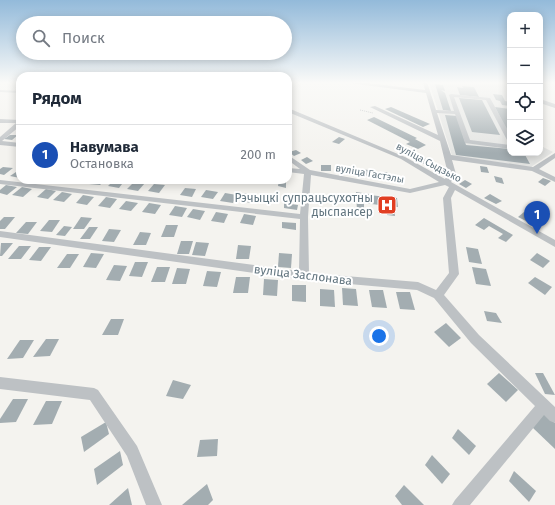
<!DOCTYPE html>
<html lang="ru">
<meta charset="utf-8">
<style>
:root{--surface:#fff;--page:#f2f2f3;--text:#1f2937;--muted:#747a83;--line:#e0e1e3;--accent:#0f766e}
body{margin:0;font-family:"Fira Sans",sans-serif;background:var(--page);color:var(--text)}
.controls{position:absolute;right:12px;top:12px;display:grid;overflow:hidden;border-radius:8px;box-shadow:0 2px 10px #0003}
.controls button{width:36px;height:36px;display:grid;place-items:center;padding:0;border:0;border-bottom:1px solid var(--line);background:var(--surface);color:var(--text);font:20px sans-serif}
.you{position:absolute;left:379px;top:336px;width:14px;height:14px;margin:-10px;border:3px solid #fff;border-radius:50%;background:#1a73e8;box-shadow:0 0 0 6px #1a73e833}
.badge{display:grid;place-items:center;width:26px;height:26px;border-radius:50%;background:var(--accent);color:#fff;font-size:13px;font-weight:700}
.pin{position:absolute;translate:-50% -33px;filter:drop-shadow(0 1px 2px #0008)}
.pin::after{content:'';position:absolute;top:21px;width:14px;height:12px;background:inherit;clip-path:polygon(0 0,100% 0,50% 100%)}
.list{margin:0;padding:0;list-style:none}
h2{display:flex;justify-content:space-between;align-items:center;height:52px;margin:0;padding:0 16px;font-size:17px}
h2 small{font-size:13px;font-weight:400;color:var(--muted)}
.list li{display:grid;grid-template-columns:26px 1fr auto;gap:12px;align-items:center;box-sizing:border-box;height:60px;padding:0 16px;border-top:1px solid var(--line)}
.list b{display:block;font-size:15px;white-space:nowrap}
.list p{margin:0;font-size:13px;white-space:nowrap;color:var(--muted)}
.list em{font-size:13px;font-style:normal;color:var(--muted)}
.icon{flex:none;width:22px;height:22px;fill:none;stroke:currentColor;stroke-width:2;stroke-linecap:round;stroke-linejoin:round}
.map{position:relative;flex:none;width:555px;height:505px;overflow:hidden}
.search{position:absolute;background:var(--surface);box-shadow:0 2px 10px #0003;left:16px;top:16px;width:276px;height:44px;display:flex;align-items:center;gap:10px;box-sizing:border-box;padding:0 14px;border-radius:22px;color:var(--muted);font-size:15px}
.panel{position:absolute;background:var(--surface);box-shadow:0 2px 10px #0003;left:16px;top:72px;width:276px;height:112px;border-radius:12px}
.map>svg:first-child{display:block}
</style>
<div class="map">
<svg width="555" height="505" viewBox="0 0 555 505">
<rect width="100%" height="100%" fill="#f4f3ef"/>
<!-- built -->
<polygon fill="#e4e5e3" points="429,82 503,82 510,93 510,153 540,153 540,142 543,147 553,152 531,167 452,156"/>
<!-- building -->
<g fill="#a3adb1">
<polygon points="435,84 443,85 445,91 441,90 445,93 451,111 443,110"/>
<polygon points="462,86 474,87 479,97 460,95 457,87 463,88"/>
<polygon points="493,94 502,95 505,101 510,102 510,106 502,105 500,101 496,100"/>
<polygon points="459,98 482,100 500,135 472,132"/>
<polygon points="391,107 430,124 423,127 385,109"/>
<polygon points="495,107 510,109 510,137"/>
<polygon points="445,115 457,116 466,145 510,149 510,153 524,153 530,164 456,155"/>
<polygon points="374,117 417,138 415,139 426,145 418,149 406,144 410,142 367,120"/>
<polygon points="10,135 18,135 12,140 4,139"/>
<polygon points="339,137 345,139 339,144 332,142"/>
<polygon points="296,150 301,153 294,156 289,152"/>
<polygon points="418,155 428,160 423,164 413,159"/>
<polygon points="307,157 313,161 306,164 301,160"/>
<rect x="321" y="165" width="10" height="6"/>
<polygon points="340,166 350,167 351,173 341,173"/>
<polygon points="480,166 487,167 489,173 481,172"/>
<polygon points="3,167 13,168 4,175 0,174 0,169"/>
<polygon points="358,169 369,170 370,176 359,176"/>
<polygon points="19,170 20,178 10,176"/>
<polygon points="377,172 387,172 389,179 378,178"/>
<polygon points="494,176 502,178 504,184 496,182"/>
<polygon points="543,178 551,181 545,186 538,182"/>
<polygon points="93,180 105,180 100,185 89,184"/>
<polygon points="114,180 125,180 119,188 108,186"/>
<polygon points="279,180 286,181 286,188 278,186"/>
<polygon points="465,180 472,184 466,188 459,184"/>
<polygon points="134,182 145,183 138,191 127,189"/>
<polygon points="154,184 165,185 159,193 148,191"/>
<polygon points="6,185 17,187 7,195 0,193 0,190"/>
<polygon points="22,187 32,189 23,197 12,195"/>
<polygon points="185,188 196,189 192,197 180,195"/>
<polygon points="46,189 56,191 48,199 37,197"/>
<polygon points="206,190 218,192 213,199 201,197"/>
<polygon points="62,192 72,194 64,202 53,200"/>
<polygon points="356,192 369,194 369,195 397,198 398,207 394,207 395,216 387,215 387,206 364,203 364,212 357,211"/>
<polygon points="225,193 237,195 233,203 220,201"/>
<polygon points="243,193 255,195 252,203 239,201"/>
<polygon points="490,194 502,201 496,204 484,198"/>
<polygon points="83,195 94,197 87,205 76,203"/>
<polygon points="106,197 117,199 110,208 98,206"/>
<polygon points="126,201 138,203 131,211 119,209"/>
<polygon points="149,203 161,205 155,214 142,212"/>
<polygon points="284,203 298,205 297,210 284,208"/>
<polygon points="175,206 187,208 182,217 169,215"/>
<polygon points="193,209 205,211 200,220 187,217"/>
<polygon points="216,212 228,214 224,223 211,221"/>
<polygon points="524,212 534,217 528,222 518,217"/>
<polygon points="244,214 256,216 253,225 240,223"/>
<polygon points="4,217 15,217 5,229 0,229 0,221"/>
<polygon points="81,217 92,218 84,229 73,229"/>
<polygon points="484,218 513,235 506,242 498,238 503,234 489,226 484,230 475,225"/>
<polygon points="49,220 60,220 52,232 40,231"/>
<polygon points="26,222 37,222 28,234 16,233"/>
<polygon points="282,222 296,223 296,230 282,228"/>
<polygon points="166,225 178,225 174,237 161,237"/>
<polygon points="64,226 72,227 65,236 56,235"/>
<polygon points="89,227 98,227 90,239 80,239"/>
<polygon points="109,229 121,230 114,242 102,241"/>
<polygon points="140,232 151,233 146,245 133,245"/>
<polygon points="181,241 193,241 189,254 177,254"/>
<polygon points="196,242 209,243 205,256 192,255"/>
<polygon points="1,243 13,243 2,256 0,256"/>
<polygon points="238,245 251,246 249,259 236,259"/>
<polygon points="19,246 31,246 21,259 8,259"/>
<polygon points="39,247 51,247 41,261 29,260"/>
<polygon points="466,247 478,249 482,264 469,262"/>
<polygon points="91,253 104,254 96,268 83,267"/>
<polygon points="279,253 292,254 291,268 278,267"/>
<polygon points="537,253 550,261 543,268 530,260"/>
<polygon points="67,254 79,254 70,268 57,268"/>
<polygon points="135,262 148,262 142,277 129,276"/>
<polygon points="114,265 127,266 120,281 106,280"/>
<polygon points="157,267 170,267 165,282 151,282"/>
<polygon points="472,267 486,269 491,286 476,284"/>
<polygon points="177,268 190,269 186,284 172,284"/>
<polygon points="207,271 221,272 217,287 203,286"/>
<polygon points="236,277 250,277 248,293 233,293"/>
<polygon points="535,277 552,287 545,295 528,283"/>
<polygon points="264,279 278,280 277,296 263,295"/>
<polygon points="292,285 306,285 306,302 292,301"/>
<polygon points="342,288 356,289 358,306 343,305"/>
<polygon points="320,289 334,290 335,307 320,306"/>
<polygon points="369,290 383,290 387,308 372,307"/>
<polygon points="396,292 410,292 415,310 400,309"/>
<polygon points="484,311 496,313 502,323 487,321"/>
<polygon points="111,319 124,319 118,335 102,335"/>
<polygon points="446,323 461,338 449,347 434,332"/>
<polygon points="46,339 59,339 50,356 33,357"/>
<polygon points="20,340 34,340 23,358 7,359"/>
<polygon points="499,373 518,390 506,402 487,384"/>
<polygon points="535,373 543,373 555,395 545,394"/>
<polygon points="173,380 191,385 183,399 166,396"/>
<polygon points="13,399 28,399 16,422 0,423 0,419"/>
<polygon points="46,401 62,401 52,424 33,425"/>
<polygon points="544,414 555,423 555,449 532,427"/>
<polygon points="106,422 109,434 84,452 81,437"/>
<polygon points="458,429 476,446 469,455 452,438"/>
<polygon points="218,439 217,456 197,457 200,440"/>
<polygon points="120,451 123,465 97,485 94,469"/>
<polygon points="432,455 450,474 442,484 425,465"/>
<polygon points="514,471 536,491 529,502 509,481"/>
<polygon points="207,484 213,500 208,505 182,505"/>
<polygon points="404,485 424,505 402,505 395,496"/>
<polygon points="128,488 132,505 109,505"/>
</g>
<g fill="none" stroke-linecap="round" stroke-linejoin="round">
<!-- path -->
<polyline stroke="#b7babc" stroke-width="1" stroke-dasharray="1 1" stroke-linecap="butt" points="360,110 373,113"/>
<!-- minor -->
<g fill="#bdc1c4" fill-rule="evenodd">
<path d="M 347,82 L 359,82 L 425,90 L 423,82 L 427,82 L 436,110 L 454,111 L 449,95 L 451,94 L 490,98 L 510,134 L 510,142 L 507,140 L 486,100 L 454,97 L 470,140 L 510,145 L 510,149 L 465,143 L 455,114 L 437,113 L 451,155 L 533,167 L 555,153 L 555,158 L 539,169 L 555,177 L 555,182 L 532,171 L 452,160 L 456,174 L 451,182 L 555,240 L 555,247 L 455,190 L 451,198 L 459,274 L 444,295 L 479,335 L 555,407 L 555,423 L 550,421 L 544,415 L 470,505 L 452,505 L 455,500 L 535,406 L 471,343 L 434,298 L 417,290 L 304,280 L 0,237 L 0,231 L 299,271 L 300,219 L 0,184 L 0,180 L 300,214 L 304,174 L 288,172 L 288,168 L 300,169 L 288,160 L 288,155 L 310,170 L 410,189 L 439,182 L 401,159 L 288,112 L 288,108 L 405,157 L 445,179 L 448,174 L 440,141 L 370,107 L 375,106 L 438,135 L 426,93 L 349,83 ZM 311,175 L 410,193 L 445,185 L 449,187 L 443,198 L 449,273 L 436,290 L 418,282 L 309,273 L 308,217 Z"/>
<polygon points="543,82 548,82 540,86 540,83"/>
<polygon points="0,90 20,91 20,93 0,92"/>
<polygon points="540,99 555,104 555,108 540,103"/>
<polygon points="0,119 20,120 20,126 2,141 20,143 20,147 0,145 0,137 16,123 0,123"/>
<polygon points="0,377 94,388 98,390 137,446 162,505 146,505 127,456 90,400 0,389"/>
</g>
</g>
<!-- sky -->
<linearGradient id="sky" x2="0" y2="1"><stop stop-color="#93bada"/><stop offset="0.54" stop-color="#fafaf8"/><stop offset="1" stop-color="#fafaf8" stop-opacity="0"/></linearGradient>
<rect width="555" height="153" fill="url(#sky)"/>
<!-- icons -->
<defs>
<g id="hospital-square" transform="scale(1)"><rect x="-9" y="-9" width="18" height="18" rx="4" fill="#e13e22" stroke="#fff"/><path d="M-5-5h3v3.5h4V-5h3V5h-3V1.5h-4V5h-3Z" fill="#fff"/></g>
</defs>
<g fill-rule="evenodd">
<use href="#hospital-square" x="387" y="205"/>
</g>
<g text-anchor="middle" stroke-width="4" stroke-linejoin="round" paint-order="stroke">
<!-- far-street labels -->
<g font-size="10" fill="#637680" stroke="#fff">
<text transform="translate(429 162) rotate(28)" y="4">вуліца Сыдзько</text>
<text transform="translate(370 173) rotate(10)" y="4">вуліца Гастэлы</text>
</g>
<!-- poi labels -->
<g font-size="12" fill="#637680" stroke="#fff" text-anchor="end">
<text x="373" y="202">Рэчыцкі супрацьсухотны<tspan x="373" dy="14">дыспансер</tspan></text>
</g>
<!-- street labels -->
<g font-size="12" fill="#637680" stroke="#fff">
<text transform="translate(303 275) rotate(7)" y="4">вуліца Заслонава</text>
</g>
</g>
</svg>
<div class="controls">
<button>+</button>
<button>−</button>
<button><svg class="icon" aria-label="locate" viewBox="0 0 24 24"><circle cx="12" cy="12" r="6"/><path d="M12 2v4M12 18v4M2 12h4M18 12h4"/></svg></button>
<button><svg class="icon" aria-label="layers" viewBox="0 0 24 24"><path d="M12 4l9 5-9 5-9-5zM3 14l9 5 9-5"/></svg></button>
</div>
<div class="you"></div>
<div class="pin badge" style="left:537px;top:234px;background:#1a4fb4">1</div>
<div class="search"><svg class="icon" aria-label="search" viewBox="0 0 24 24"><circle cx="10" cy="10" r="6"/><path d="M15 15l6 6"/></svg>Поиск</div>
<section class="panel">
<h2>Рядом<small></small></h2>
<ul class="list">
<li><span class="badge" style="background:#1a4fb4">1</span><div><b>Навумава</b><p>Остановка</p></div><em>200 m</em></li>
</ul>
</section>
</div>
